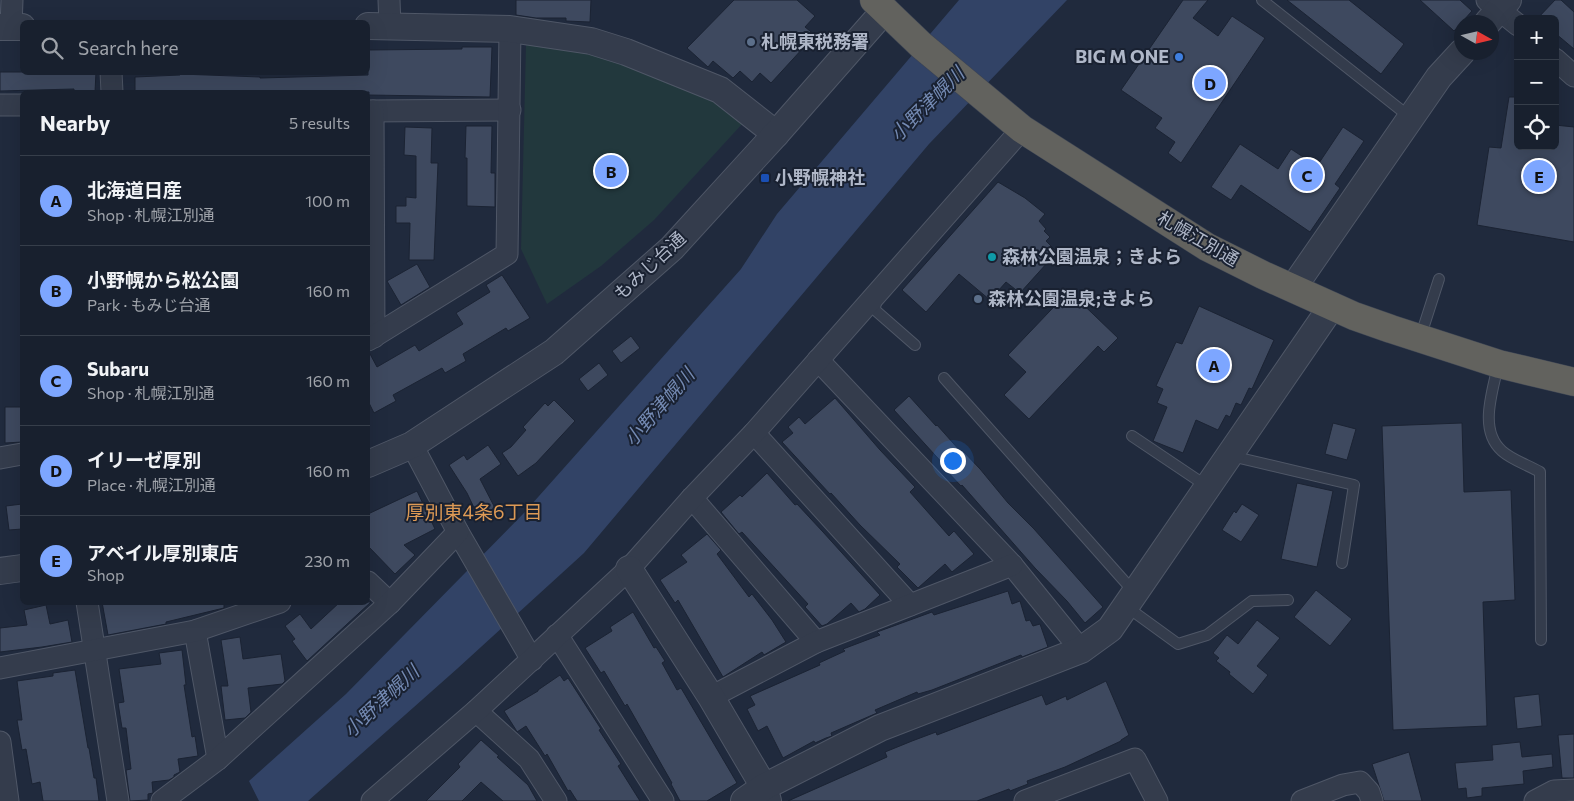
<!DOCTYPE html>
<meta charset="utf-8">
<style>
:root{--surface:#18202e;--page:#252d3a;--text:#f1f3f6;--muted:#9fa3aa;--line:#363e4a;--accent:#7da6ff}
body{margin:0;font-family:Commissioner,"Noto Sans JP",sans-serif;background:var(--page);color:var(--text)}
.controls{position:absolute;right:15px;top:15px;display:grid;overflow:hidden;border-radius:8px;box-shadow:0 5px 20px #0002}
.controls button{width:45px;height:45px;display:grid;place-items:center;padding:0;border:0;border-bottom:1px solid var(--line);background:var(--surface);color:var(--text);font:25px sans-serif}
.compass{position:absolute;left:1454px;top:15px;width:45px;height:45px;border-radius:50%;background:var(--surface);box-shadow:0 5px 20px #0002;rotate:98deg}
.you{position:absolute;left:952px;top:460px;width:18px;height:18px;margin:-12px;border:4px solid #fff;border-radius:50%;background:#1a73e8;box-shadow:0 0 0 8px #1a73e833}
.badge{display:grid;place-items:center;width:32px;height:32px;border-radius:50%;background:var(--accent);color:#111;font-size:16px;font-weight:700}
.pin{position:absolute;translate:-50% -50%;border:2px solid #fff;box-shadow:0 1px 5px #0006}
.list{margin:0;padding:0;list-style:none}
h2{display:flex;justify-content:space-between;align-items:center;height:65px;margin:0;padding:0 20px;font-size:21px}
h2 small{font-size:16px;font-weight:400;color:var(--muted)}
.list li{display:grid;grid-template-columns:32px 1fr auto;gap:15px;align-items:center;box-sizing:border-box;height:90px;padding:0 20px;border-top:1px solid var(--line)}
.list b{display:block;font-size:19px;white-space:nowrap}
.list p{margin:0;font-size:16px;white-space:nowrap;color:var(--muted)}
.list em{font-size:16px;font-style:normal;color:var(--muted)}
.icon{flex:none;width:28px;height:28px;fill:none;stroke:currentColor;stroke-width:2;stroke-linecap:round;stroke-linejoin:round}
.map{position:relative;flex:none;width:1574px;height:801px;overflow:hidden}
.search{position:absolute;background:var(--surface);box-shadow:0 5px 20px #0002;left:20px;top:20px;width:350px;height:55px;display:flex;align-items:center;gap:12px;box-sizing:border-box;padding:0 18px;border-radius:8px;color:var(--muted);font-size:19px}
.panel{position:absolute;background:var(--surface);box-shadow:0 5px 20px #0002;left:20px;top:90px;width:350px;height:515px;border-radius:8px}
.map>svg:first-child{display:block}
</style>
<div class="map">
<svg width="1574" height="801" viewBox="0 0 1574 801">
<rect width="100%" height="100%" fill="#202a3d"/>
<!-- green -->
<polygon fill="#22383d" points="526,45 594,49 715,101 743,123 654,220 601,266 547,304 521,249"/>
<!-- water -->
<polygon fill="#324366" points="959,0 1067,0 929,144 584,553 458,668 308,801 259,801 249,781 346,694 523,514 741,269 777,214"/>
<!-- building -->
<g fill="#3e495f" stroke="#1b2333">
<polygon points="516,0 591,0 590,22 566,21 566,18 536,18 516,15"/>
<polygon points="734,0 797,0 815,16 805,27 815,35 771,83 760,73 752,82 740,71 733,78 713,61 708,67 687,48"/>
<polygon points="1183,0 1208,0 1193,18 1218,36 1232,16 1265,38 1181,163 1168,153 1175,142 1155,128 1162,118 1121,90"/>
<polygon points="1287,0 1349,0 1404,44 1381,74"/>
<polygon points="1420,0 1460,0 1472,11 1454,31"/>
<polygon points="1555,0 1561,0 1574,12 1574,49 1555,33 1555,19 1537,19"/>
<polygon points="462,47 492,47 490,97 369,95 369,92 321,91 135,92 135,77 180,75 180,74 260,77 260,78 368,75 368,50 462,49"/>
<polygon points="0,72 96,72 95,92 74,92 74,89 0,91"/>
<polygon points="1509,97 1518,97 1518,146 1555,146 1555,125 1574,127 1574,242 1477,225 1489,147 1501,148"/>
<polygon points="466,126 492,126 491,173 495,173 495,207 467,206 467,158 465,158"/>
<polygon points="405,127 432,128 431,163 438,163 434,260 409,260 410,223 396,223 396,206 406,206 406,197 416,198 416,156 404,155"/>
<polygon points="1343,127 1364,141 1335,184 1340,188 1310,232 1241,185 1231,200 1211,187 1240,144 1278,169 1291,149 1317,166"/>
<polygon points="998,182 1025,198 1045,214 1039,221 1046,229 1044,231 1050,237 1046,241 1057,252 1020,293 1006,282 990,300 959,274 926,312 902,290"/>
<polygon points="417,264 430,287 401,305 387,281"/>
<polygon points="502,275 530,318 508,331 506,328 463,354 466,361 445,373 442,368 393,395 396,401 374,413 368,401 368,352 369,352 377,367 415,345 419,351 463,324 456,313 490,292 486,285"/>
<polygon points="1069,291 1118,338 1104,352 1098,346 1029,419 1004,395 1026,372 1008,355"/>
<polygon points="1199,306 1274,340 1252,389 1249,388 1241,405 1236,403 1230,417 1226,415 1218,430 1196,420 1183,453 1153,441 1167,407 1157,403 1163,389 1156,386 1176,342 1182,344"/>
<polygon points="631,336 640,348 621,363 612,351"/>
<polygon points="599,363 608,375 588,391 579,379"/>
<polygon points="909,396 936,426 937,425 961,452 962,450 980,469 1008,503 1034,529 1103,607 1085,623 1067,601 1035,568 962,485 961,486 944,468 945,466 894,410"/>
<polygon points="835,398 880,450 915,487 910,492 949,536 954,531 974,554 952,572 945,564 918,588 897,567 900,564 860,525 831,493 830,494 782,442 793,433 788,427 799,417 805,424"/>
<polygon points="554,400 575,421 536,463 518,476 502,453 511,447 526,430 523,427 545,403 548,406"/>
<polygon points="5,407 22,407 22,442 5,443"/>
<polygon points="1333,423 1356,429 1347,460 1325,454"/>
<polygon points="1462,423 1464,492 1511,490 1515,600 1483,602 1487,726 1393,730 1382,426"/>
<polygon points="488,445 501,464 480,479 495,508 478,516 467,493 449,465 464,455 467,460"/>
<polygon points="767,473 795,505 797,504 823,532 880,595 865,609 859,612 851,603 827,624 822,626 805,607 808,604 742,532 739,534 721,512 740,495 742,497"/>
<polygon points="1297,483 1333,491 1317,567 1281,559"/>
<polygon points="417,491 435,529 404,545 415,555 395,574 368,546 368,514"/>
<polygon points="22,504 22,529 9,530 6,506"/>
<polygon points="1242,504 1259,515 1241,542 1222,530 1234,511 1236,513"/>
<polygon points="707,534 721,550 717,554 749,597 752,594 772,620 786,642 764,655 762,652 723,677 678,600 675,603 660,580 687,562 681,555"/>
<polygon points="1316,590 1352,619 1330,646 1294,617"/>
<polygon points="1008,591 1012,604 1020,601 1026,621 1030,620 1033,626 1040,624 1048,647 1022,657 1021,655 932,690 918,694 917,692 875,710 877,713 831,733 832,736 826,738 815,743 814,741 783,758 767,726 758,731 747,709 755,705 750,696 820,665 819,663 845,651 843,649 880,635 877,632 932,612 934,615"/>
<polygon points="102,602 224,602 224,608 166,622 166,624 108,635"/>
<polygon points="340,602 371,602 307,661 292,641 295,639 285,626 300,614 311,629"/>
<polygon points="46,605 50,624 68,620 72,642 42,647 0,652 0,628 27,625 24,610"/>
<polygon points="633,612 654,648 656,647 665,661 662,663 677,690 681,688 737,783 707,801 680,801 671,784 672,783 627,704 625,706 604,671 601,673 585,648 612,631 610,627"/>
<polygon points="1257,620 1280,638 1257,666 1268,675 1253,694 1229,674 1230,672 1216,661 1219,658 1213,653 1227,635 1238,644"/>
<polygon points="240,637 243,659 281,654 285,681 282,684 248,688 251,712 245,718 225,720 221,686 228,686 221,640"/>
<polygon points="182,650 186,685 184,685 192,737 195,736 198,756 178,759 180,772 174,775 174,777 169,780 152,782 153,793 148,794 148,800 130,801 126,770 131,769 126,728 122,728 118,703 124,702 119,669 161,664 159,653"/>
<polygon points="75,670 88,748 89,748 94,778 96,778 99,801 43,801 40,782 32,784 26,749 22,750 17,720 22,720 17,681 53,676 53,673"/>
<polygon points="560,675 564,681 568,678 601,729 599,730 621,764 618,766 640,801 577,801 570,790 568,791 547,754 545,756 526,726 517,732 516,730 504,711 538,691 538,690"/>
<polygon points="1106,681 1129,735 1121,740 1121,741 1065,767 1027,781 1028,784 1010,791 1009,789 977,801 788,801 887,757 885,752 912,741 936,732 937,735 1042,695 1046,705 1066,696 1067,700"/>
<polygon points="1539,694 1542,726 1517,729 1514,697"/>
<polygon points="1574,734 1574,778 1562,778 1558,735"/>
<polygon points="481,740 499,756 497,757 528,785 537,801 503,801 481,782 462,801 426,801 460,767 458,764"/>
<polygon points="1520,742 1522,757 1552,754 1553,767 1523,771 1524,784 1482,788 1482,796 1467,798 1466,788 1458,789 1455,763 1493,760 1492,745"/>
<polygon points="1409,752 1422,801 1384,801 1372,764"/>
</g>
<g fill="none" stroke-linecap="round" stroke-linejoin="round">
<!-- service casing -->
<g stroke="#4f5767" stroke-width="12">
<g id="service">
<polyline points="1262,0 1411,118"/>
<polyline points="876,300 875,310 915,345"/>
<polyline points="1420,338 1439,279"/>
<path d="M 1498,365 C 1493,391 1478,430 1502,451 C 1512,460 1528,465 1540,472 L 1541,640"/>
<polyline points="944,378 1134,592"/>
<polyline points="1132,436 1208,487"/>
<polyline points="1231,456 1354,485 1342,563"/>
<polyline points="1127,607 1178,644 1207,635 1252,601 1288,600"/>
</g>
</g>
<!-- minor casing -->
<g stroke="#4f5767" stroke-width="23">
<g id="minor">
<polyline points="389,0 390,26"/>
<polyline points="1487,0 1518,25"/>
<polyline points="11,27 12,0"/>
<polyline points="1555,59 1574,76"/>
<polyline points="111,72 112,92"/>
<polyline points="0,105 22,105"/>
<polyline points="368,111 510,110"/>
<polyline points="373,111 374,337"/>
<polyline points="368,340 507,254 510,29"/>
<polyline points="818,360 1012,565 1081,650"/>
<polyline points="754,433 910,605"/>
<polyline points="412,445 458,532 532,660"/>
<polyline points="0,458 22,454"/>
<polyline points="692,498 816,642"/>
<polyline points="368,582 390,603"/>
<polyline points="87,602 118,801"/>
<polyline points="195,631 218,759"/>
<polyline points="557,635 663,801"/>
<polyline points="0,668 195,631 280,602"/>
<polyline points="711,697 816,642 1012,565"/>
<polyline points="476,711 529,759 556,801"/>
<polyline points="0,742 8,801"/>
<polyline points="162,801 218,759 390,603 458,532"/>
<polyline points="372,801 476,711 629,569 692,498 754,433 1022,129"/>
<polyline points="1025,801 1135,759 1157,801"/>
<polyline points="1302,801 1343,785 1360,782 1369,792 1372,801"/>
<polyline points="1535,801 1554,791 1574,790"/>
</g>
</g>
<!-- tertiary casing -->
<g stroke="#4f5767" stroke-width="28">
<g id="tertiary">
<polyline points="1488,22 1508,0"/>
<polyline points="368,26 510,29 591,41 626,52 720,90 776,134"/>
<polyline points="0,27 22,27"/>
<polyline points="1293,288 1439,77 1462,52"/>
<polyline points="368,464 412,445 554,352 672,248 776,134 885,10"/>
<polyline points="629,569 711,697 764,787 768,801"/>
<polyline points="0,571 22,568"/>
<polyline points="744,801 764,787 880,728 1081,650 1110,629 1332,306"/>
</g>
</g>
<!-- trunk casing -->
<g stroke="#3c4454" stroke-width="29">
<polyline id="trunk" points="874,0 921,45 1022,129 1207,247 1263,275 1354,316 1391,329 1499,364 1574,382"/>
</g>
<!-- service -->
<use href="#service" stroke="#343c4c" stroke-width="10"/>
<!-- minor -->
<use href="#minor" stroke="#343c4c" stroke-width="21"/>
<!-- tertiary -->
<use href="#tertiary" stroke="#343c4c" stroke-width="26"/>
<!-- trunk -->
<use href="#trunk" stroke="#62625e" stroke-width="28"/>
</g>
<!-- markers -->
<g fill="#5c6f8a" stroke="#192131" stroke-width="2">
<circle cx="751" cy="42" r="5"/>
<circle cx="978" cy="299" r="5"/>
</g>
<circle fill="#3f7fe0" stroke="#192131" stroke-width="2" cx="1179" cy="57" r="5"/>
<rect fill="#1a4fb4" stroke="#192131" stroke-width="2" x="760" y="173" width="10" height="10" rx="2.5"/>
<circle fill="#0f9aa8" stroke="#192131" stroke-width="2" cx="992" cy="257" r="5"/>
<g text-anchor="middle" stroke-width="4" stroke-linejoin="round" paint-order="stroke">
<!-- poi labels -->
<g font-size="18" font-weight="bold" fill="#afb7c8" stroke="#192131" text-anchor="start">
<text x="761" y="48">札幌東税務署</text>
<text x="1169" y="63" text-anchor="end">BIG M ONE</text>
<text x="775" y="184">小野幌神社</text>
<text x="1002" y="263">森林公園温泉；きよら</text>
<text x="988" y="305">森林公園温泉;きよら</text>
</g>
<!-- street labels -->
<g font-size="18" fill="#afb7c8" stroke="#192131">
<text transform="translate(1198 239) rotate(30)" y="6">札幌江別通</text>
<text transform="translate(650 266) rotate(-43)" y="6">もみじ台通</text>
</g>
<!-- water labels -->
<g font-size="19" font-style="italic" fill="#748ab3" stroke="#192131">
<text transform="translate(927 104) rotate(-45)" y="7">小野津幌川</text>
<text transform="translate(659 407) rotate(-49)" y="7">小野津幌川</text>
<text transform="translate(381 701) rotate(-43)" y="7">小野津幌川</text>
</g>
<!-- neighbourhood labels -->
<g font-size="19" fill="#de9a55" stroke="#192131">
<text x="474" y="519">厚別東4条6丁目</text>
</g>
</g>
</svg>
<div class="controls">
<button>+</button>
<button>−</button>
<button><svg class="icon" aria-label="locate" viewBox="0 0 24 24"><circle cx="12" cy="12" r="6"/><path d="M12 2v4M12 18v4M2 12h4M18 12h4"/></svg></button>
</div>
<svg class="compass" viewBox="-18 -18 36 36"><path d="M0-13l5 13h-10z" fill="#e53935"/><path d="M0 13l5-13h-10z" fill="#9fa3aa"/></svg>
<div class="you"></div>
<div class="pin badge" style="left:1214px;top:365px">A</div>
<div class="pin badge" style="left:611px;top:171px">B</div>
<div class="pin badge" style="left:1307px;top:175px">C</div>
<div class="pin badge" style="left:1210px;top:83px">D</div>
<div class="pin badge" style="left:1539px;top:176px">E</div>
<div class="search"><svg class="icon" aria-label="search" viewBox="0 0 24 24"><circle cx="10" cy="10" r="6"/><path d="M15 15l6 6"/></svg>Search here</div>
<section class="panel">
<h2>Nearby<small>5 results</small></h2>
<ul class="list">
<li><span class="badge">A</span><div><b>北海道日産</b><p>Shop · 札幌江別通</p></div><em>100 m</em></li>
<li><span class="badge">B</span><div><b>小野幌から松公園</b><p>Park · もみじ台通</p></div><em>160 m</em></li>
<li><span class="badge">C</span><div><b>Subaru</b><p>Shop · 札幌江別通</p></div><em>160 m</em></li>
<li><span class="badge">D</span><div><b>イリーゼ厚別</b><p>Place · 札幌江別通</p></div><em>160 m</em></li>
<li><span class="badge">E</span><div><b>アベイル厚別東店</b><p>Shop</p></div><em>230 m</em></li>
</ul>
</section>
</div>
